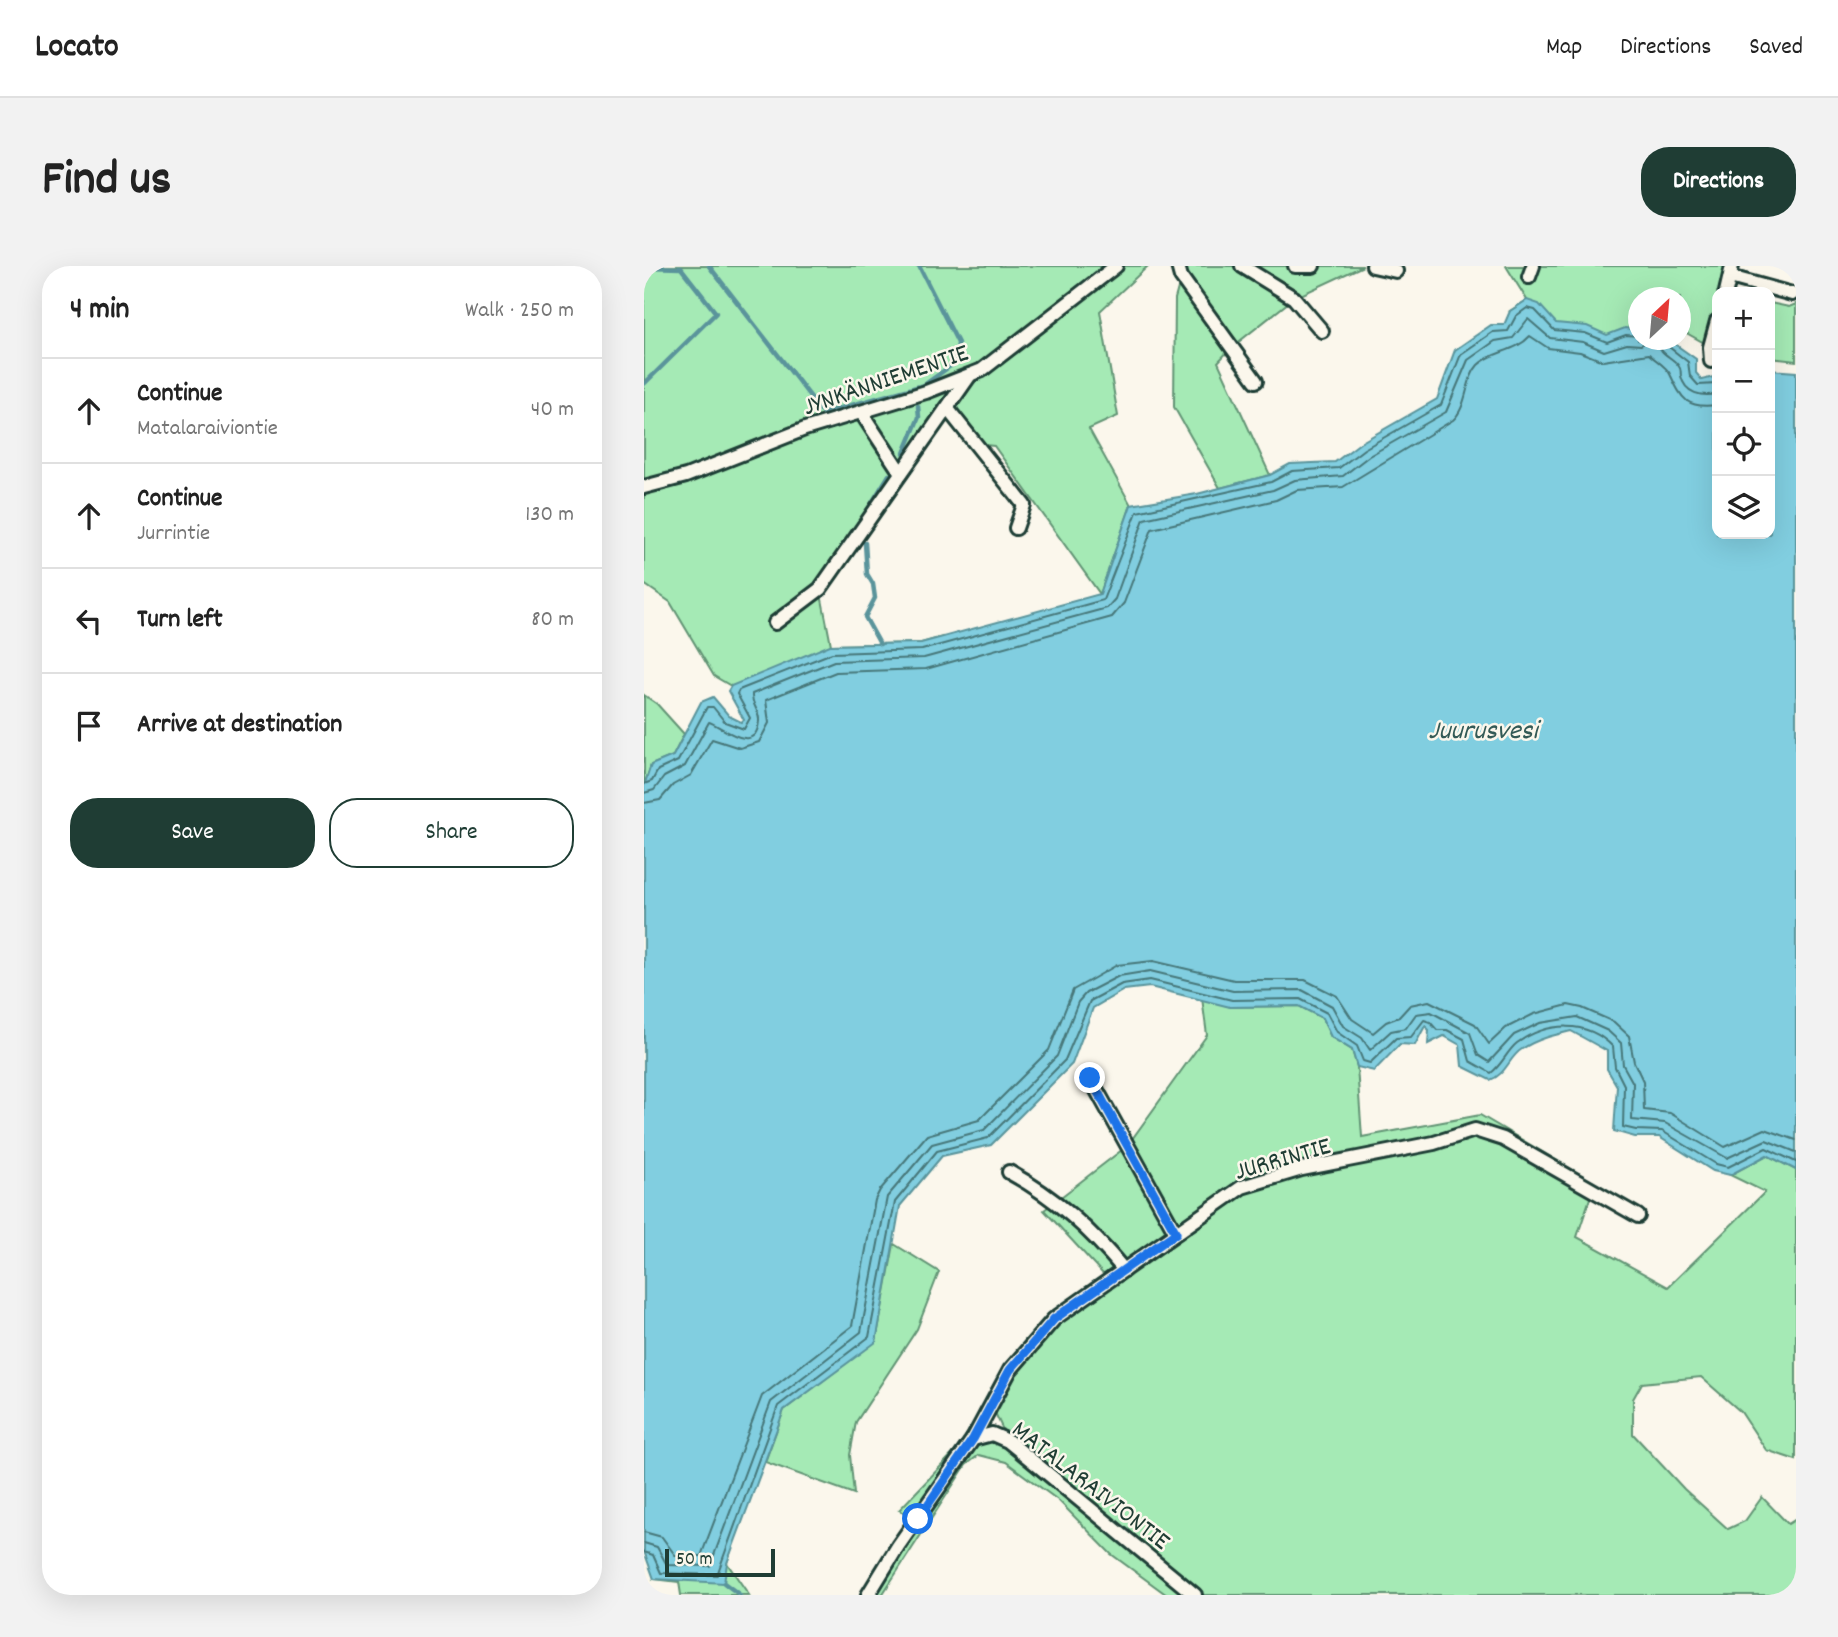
<!DOCTYPE html>
<meta charset="utf-8">
<style>
:root{--surface:#fff;--page:#f2f2f2;--text:#222;--muted:#767676;--line:#e0e0e0;--accent:#1f3d34}
body{margin:0;font-family:Dekko,sans-serif;background:var(--page);color:var(--text)}
.controls{position:absolute;right:21px;top:21px;display:grid;overflow:hidden;border-radius:14px;box-shadow:0 7px 28px #0002}
.controls button{width:63px;height:63px;display:grid;place-items:center;padding:0;border:0;border-bottom:2px solid var(--line);background:var(--surface);color:var(--text);font:35px sans-serif}
.compass{position:absolute;left:984px;top:21px;width:63px;height:63px;border-radius:50%;background:var(--surface);box-shadow:0 7px 28px #0002;rotate:26deg}
.scale{position:absolute;left:21px;bottom:18px;width:110px;box-sizing:border-box;padding-left:7px;border:4px solid #1f3d34;border-top:0;font-size:19px;line-height:24px;white-space:nowrap;color:#1f3d34;-webkit-text-stroke:5px #fbf7ec;paint-order:stroke}
.stop{position:absolute;width:21px;height:21px;margin:-16px;border:5px solid #1a73e8;border-radius:50%;background:#fff}
.stop.end{background:#1a73e8;border-color:#fff;box-shadow:0 2px 7px #0008}
.list{margin:0;padding:0;list-style:none}
h2{display:flex;justify-content:space-between;align-items:center;height:91px;margin:0;padding:0 28px;font-size:30px}
h2 small{font-size:23px;font-weight:400;color:var(--muted)}
.list li{display:grid;grid-template-columns:46px 1fr auto;gap:21px;align-items:center;box-sizing:border-box;height:105px;padding:0 28px;border-top:2px solid var(--line)}
.list b{display:block;font-size:26px;white-space:nowrap}
.list p{margin:0;font-size:23px;white-space:nowrap;color:var(--muted)}
.list em{font-size:23px;font-style:normal;color:var(--muted)}
.actions{display:flex;gap:14px;padding:21px 28px}
.actions a{flex:1;padding:16px 0;border:2px solid var(--accent);border-radius:28px;text-align:center;font-size:24px;color:var(--accent)}
.actions .main{background:var(--accent);color:#fff}
.icon{flex:none;width:38px;height:38px;fill:none;stroke:currentColor;stroke-width:2;stroke-linecap:round;stroke-linejoin:round}
.map{position:relative;flex:none;width:1152px;height:1329px;overflow:hidden;border-radius:28px}
header{display:flex;align-items:center;gap:42px;box-sizing:border-box;height:98px;padding:0 35px;background:var(--surface);border-bottom:2px solid var(--line)}
header strong{font-size:33px}
nav{display:flex;gap:38px;margin-inline-start:auto;font-size:24px}
.intro{display:flex;align-items:center;justify-content:space-between;box-sizing:border-box;height:168px;padding:0 42px}
h1{margin:0;font-size:49px}
.button{padding:18px 32px;border-radius:28px;background:var(--accent);color:#fff;font-size:24px;font-weight:700}
main{display:flex;gap:42px;padding:0 42px}
aside{flex:1;background:var(--surface);border-radius:28px;box-shadow:0 7px 28px #0002}
.map>svg:first-child{display:block}
</style>
<header>
<strong>Locato</strong>
<nav><a>Map</a><a>Directions</a><a>Saved</a></nav>
</header>
<div class="intro"><h1>Find us</h1><a class="button">Directions</a></div>
<main>
<aside>
<h2>4 min<small>Walk · 250 m</small></h2>
<ul class="list">
<li><svg class="icon" aria-label="ahead" viewBox="0 0 24 24"><path d="M12 20V5M6 11l6-6 6 6"/></svg><div><b>Continue</b><p>Matalaraiviontie</p></div><em>40 m</em></li>
<li><svg class="icon" aria-label="ahead" viewBox="0 0 24 24"><path d="M12 20V5M6 11l6-6 6 6"/></svg><div><b>Continue</b><p>Jurrintie</p></div><em>130 m</em></li>
<li><svg class="icon" aria-label="left" viewBox="0 0 24 24"><path d="M17 20v-9H6M10 6l-5 5 5 5"/></svg><div><b>Turn left</b></div><em>80 m</em></li>
<li><svg class="icon" aria-label="arrive" viewBox="0 0 24 24"><path d="M6 21V4h12l-3 4 3 4H6"/></svg><div><b>Arrive at destination</b></div></li>
</ul>
<div class="actions"><a class="main">Save</a><a>Share</a></div>
</aside>
<div class="map">
<svg width="1152" height="1329" viewBox="0 0 1152 1329">
<rect width="100%" height="100%" fill="#fbf7ec"/>
<filter id="ink" filterUnits="userSpaceOnUse"><feTurbulence type="fractalNoise" baseFrequency=".0143" numOctaves="2"/><feDisplacementMap in="SourceGraphic" scale="14" xChannelSelector="R" yChannelSelector="G"/><feConvolveMatrix kernelMatrix="1 2 1 2 8 2 1 2 1" color-interpolation-filters="sRGB"/></filter>
<g filter="url(#ink)">
<!-- green -->
<g fill="#a5eab5" stroke="#629474" stroke-width="2">
<polygon points="0,0 504,0 456,45 474,150 445,163 487,239 456,328 350,180 331,178 303,142 176,323 187,379 277,377 298,371 302,399 87,420 70,410 26,336 0,318"/>
<polygon points="534,0 719,0 650,32 587,82 574,96 626,209 576,222 530,141 531,33 537,11"/>
<polygon points="862,0 1088,0 1082,26 1073,26 1073,84 1037,64 1036,32 994,32 994,74 984,84 866,45 883,34"/>
<polygon points="1126,37 1145,41 1152,38 1152,95 1126,92"/>
<polygon points="0,429 13,438 40,468 29,490 7,499 0,520"/>
<polygon points="558,732 587,741 655,740 678,752 687,771 708,784 713,801 718,871 836,849 951,917 933,971 1024,1021 1121,926 1086,909 1123,889 1152,904 1152,1194 1122,1184 1097,1146 1057,1111 998,1117 989,1133 989,1168 1040,1223 1084,1263 1101,1255 1118,1231 1144,1258 1152,1253 1152,1329 523,1329 467,1288 415,1235 362,1196 335,1189 322,1199 238,1329 224,1329 273,1253 255,1244 317,1179 329,1173 364,1175 352,1149 350,1134 410,1053 462,1017 460,1009 400,944 483,880 563,769"/>
<polygon points="250,978 295,1006 273,1063 212,1156 206,1189 210,1228 121,1196 140,1144 232,1075"/>
<polygon points="90,1276 83,1297 105,1329 37,1329 35,1316 10,1313 29,1296"/>
</g>
<!-- water -->
<path fill="#81cee0" stroke="#5a949b" stroke-width="2" d="M 883,34 L 895,38 L 912,57 L 943,60 L 963,69 L 981,62 L 994,64 L 994,74 L 1025,74 L 1052,93 L 1052,107 L 1058,114 L 1073,110 L 1073,268 L 1126,268 L 1126,104 L 1152,106 L 1152,904 L 1123,889 L 1086,909 L 1069,905 L 1015,871 L 991,871 L 970,865 L 973,820 L 963,803 L 963,785 L 927,765 C 910,769 893,773 878,783 C 865,791 862,809 846,814 L 818,800 L 816,779 L 800,770 L 784,778 L 785,764 L 781,760 L 771,779 L 756,778 L 730,805 L 713,801 L 708,784 L 687,771 L 678,752 L 655,740 L 586,741 L 506,721 L 480,724 L 449,742 L 428,798 L 347,879 L 298,890 L 256,940 L 232,1076 L 140,1144 L 83,1297 L 80,1317 L 10,1313 L 0,1285 L 0,520 L 7,499 L 29,490 L 57,436 L 69,431 L 85,450 L 97,456 L 100,454 L 84,425 L 87,420 L 186,379 L 277,377 L 456,328 L 487,239 L 553,228 L 626,209 L 646,198 L 691,196 L 716,177 L 793,133 L 811,84 L 847,59 L 860,59 L 866,45 Z"/>
<g fill="none" stroke-linecap="round" stroke-linejoin="round">
<!-- shore -->
<g stroke="#467779" stroke-width="2">
<path d="M 1014,74 C 1015,89 1026,89 1034,99 C 1038,104 1036,104 1037,110 C 1041,128 1058,131 1073,128"/>
<polyline points="1023,74 1025,81 1044,96 1046,110 1054,119 1073,118"/>
<polyline points="0,518 8,515 14,504 34,495 63,441 69,441 81,456 100,463 106,452 93,428 95,424 188,387 278,384 459,334 493,246 627,216 648,205 695,202 720,183 797,139 817,88 849,66 864,65 872,50 883,42 891,44 910,64 941,67 963,76 982,69 994,70"/>
<path d="M 0,527 L 10,524 L 20,511 L 41,500 L 65,456 C 75,458 112,492 115,455 C 116,445 107,438 108,428 L 190,395 L 280,392 L 463,342 L 471,333 L 500,253 L 629,224 L 651,214 L 699,210 L 725,190 L 802,146 L 824,94 L 851,75 L 869,72 L 884,53 L 906,72 L 939,76 L 960,85 L 983,78 L 997,79 L 1006,74"/>
<path d="M 0,537 L 16,534 L 29,519 L 47,509 L 68,473 L 96,482 L 115,476 L 125,457 L 122,434 L 192,406 L 282,403 L 468,351 L 480,337 L 508,263 L 632,234 L 653,224 L 699,221 L 809,154 C 824,140 821,113 834,99 C 850,84 871,87 886,70 L 904,82 L 936,86 L 959,95 L 1005,88 C 1011,94 1023,101 1026,108 C 1038,133 1042,143 1073,139"/>
<polyline points="0,1266 18,1271 31,1289 57,1290 118,1130 208,1060 231,934 236,924 283,869 335,854 405,784 429,724 473,699 509,695 590,714 661,714 693,730 708,753 729,767 742,756 755,751 766,739 785,735 831,758 845,778 862,762 890,748 924,739 938,742 970,756 985,770 990,796 999,815 1000,844 1026,847 1081,881 1121,863 1152,874"/>
<polyline points="0,1277 13,1281 23,1299 66,1300 127,1136 217,1066 243,931 288,878 340,864 413,790 434,736 442,727 475,710 506,705 589,725 658,724 688,740 699,760 718,772 726,784 747,765 762,762 772,748 787,746 826,767 834,789 845,796 870,769 896,757 933,751 964,765 977,777 979,799 989,817 988,854 1021,857 1083,892 1122,874 1152,886"/>
<path d="M 0,1286 L 9,1289 L 17,1307 L 73,1309 L 134,1140 L 225,1071 L 251,936 L 293,885 L 344,872 L 421,794 L 446,735 L 478,718 L 506,714 L 588,734 L 656,733 L 683,747 L 693,766 L 713,780 L 719,795 L 726,797 L 752,772 L 767,771 L 780,754 L 786,756 L 793,764 L 803,764 L 820,773 L 826,795 L 847,807 C 858,799 863,785 873,777 C 903,756 943,753 969,781 L 971,801 L 980,819 L 979,861 L 992,864 L 1018,865 L 1072,898 L 1084,901 L 1122,882 L 1152,896"/>
</g>
<!-- stream -->
<g stroke="#5a949b" stroke-width="4.5">
<polyline points="65,0 179,147 280,119 312,96 314,77 275,0"/>
<polyline points="0,1 37,2 72,47 0,118"/>
<polyline points="260,187 275,151 274,140"/>
<polyline points="218,253 245,209"/>
<polyline points="221,277 223,308 229,318 231,332 221,351 236,378"/>
<polyline points="80,1317 96,1329"/>
</g>
<!-- minor casing -->
<g stroke="#1f3d34" stroke-width="18">
<g id="minor">
<polyline points="534,0 537,11 612,115"/>
<polyline points="598,0 650,32 678,65"/>
<polyline points="651,0 669,0"/>
<polyline points="729,0 752,5"/>
<polyline points="885,11 889,0"/>
<polyline points="1086,11 1148,28"/>
<polyline points="1082,26 1088,0"/>
<polyline points="1067,95 1066,81 1073,55"/>
<polyline points="303,142 380,239 372,262"/>
<polyline points="217,146 257,207"/>
<polyline points="0,221 42,210 161,163 282,126 338,104 472,0"/>
<polyline points="131,357 176,323 326,109"/>
<polyline points="446,812 532,967"/>
<path d="M 365,906 C 412,932 446,963 480,1004"/>
<polyline points="329,1173 366,1104 410,1053 598,921 658,903 790,877 831,864 859,873 994,950"/>
<polyline points="224,1329 254,1280 329,1173 348,1168 364,1175 551,1329"/>
</g>
</g>
<!-- minor -->
<use href="#minor" stroke="#fbf7ec" stroke-width="12"/>
</g>
</g>
<g fill="none" stroke-linecap="round" stroke-linejoin="round" filter="url(#ink)">
<!-- route -->
<polyline stroke="#1a73e8" stroke-width="9" points="274,1253 329,1173 366,1104 410,1053 532,967 446,812"/>
</g>
<g text-anchor="middle" stroke-width="5" stroke-linejoin="round" paint-order="stroke">
<!-- street labels -->
<g font-size="26" fill="#1f3d34" stroke="#fbf7ec">
<text transform="translate(241 112) rotate(-19)" y="9">JYNKÄNNIEMENTIE</text>
<text transform="translate(638 891) rotate(-16)" y="9">JURRINTIE</text>
<text transform="translate(448 1218) rotate(38)" y="9">MATALARAIVIONTIE</text>
</g>
<!-- water labels -->
<g font-size="28" font-style="italic" fill="#335a56" stroke="#fbf7ec">
<text x="839" y="472">Juurusvesi</text>
</g>
</g>
</svg>
<div class="controls">
<button>+</button>
<button>−</button>
<button><svg class="icon" aria-label="locate" viewBox="0 0 24 24"><circle cx="12" cy="12" r="6"/><path d="M12 2v4M12 18v4M2 12h4M18 12h4"/></svg></button>
<button><svg class="icon" aria-label="layers" viewBox="0 0 24 24"><path d="M12 4l9 5-9 5-9-5zM3 14l9 5 9-5"/></svg></button>
</div>
<svg class="compass" viewBox="-18 -18 36 36"><path d="M0-13l5 13h-10z" fill="#e53935"/><path d="M0 13l5-13h-10z" fill="#767676"/></svg>
<div class="scale">50 m</div>
<div class="stop" style="left:274px;top:1253px"></div>
<div class="stop end" style="left:446px;top:812px"></div>
</div>
</main>
